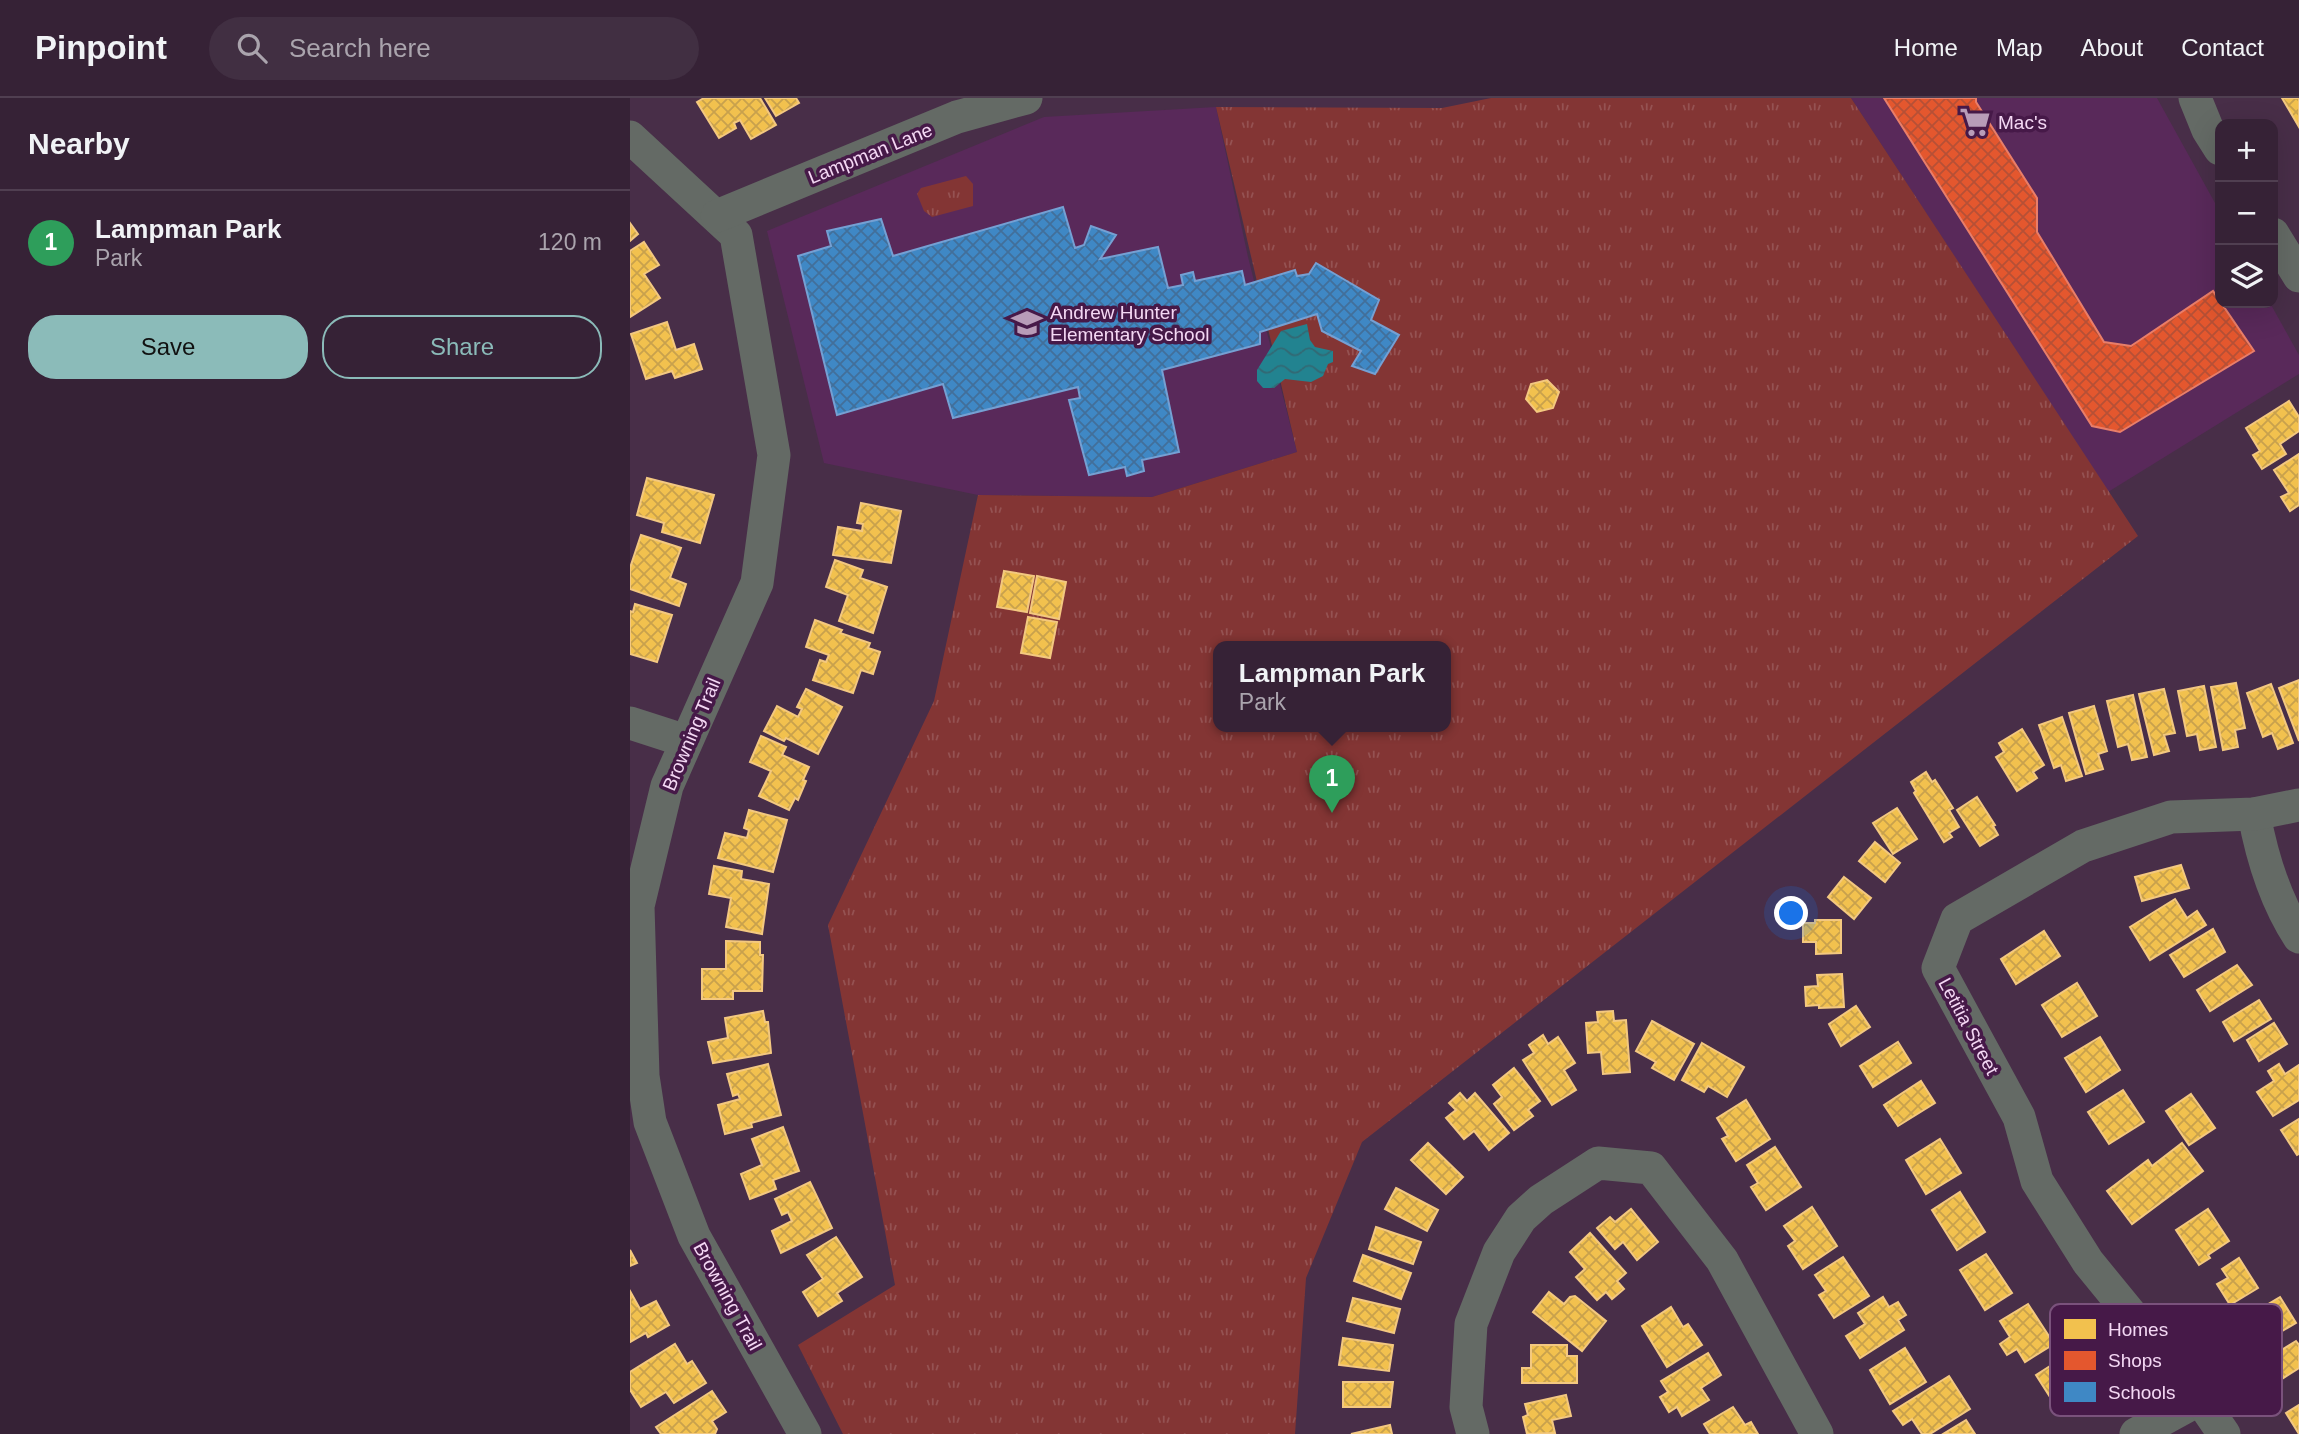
<!DOCTYPE html>
<meta charset="utf-8">
<style>
:root{--surface:#362236;--page:#412f42;--text:#f1f3f6;--muted:#aaa4ad;--line:#503f51;--accent:#8bbbb9}
body{margin:0;font-family:Helvetica,sans-serif;background:var(--page);color:var(--text)}
.controls{position:absolute;right:21px;top:21px;display:grid;overflow:hidden;border-radius:14px;box-shadow:0 7px 28px #0002}
.controls button{width:63px;height:63px;display:grid;place-items:center;padding:0;border:0;border-bottom:2px solid var(--line);background:var(--surface);color:var(--text);font:35px sans-serif}
.you{position:absolute;left:1162px;top:816px;width:24px;height:24px;margin:-18px;border:5px solid #fff;border-radius:50%;background:#1a73e8;box-shadow:0 0 0 10px #1a73e833}
.badge{display:grid;place-items:center;width:46px;height:46px;border-radius:50%;background:var(--accent);color:#fff;font-size:23px;font-weight:700}
.pin{position:absolute;translate:-50% -58px;filter:drop-shadow(0 2px 4px #0008)}
.pin::after{content:'';position:absolute;top:37px;width:24px;height:21px;background:inherit;clip-path:polygon(0 0,100% 0,50% 100%)}
.popup{position:absolute;left:583px;top:543px;width:238px;height:91px;box-sizing:border-box;display:grid;place-content:center;border-radius:14px;background:var(--surface);filter:drop-shadow(0 2px 5px #0005);font-size:23px;white-space:nowrap;color:var(--muted)}
.popup b{font-size:26px;color:var(--text)}
.popup::after{content:'';position:absolute;left:50%;top:100%;margin-left:-14px;border:14px solid transparent;border-top-color:var(--surface)}
.list{margin:0;padding:0;list-style:none}
h2{display:flex;justify-content:space-between;align-items:center;height:91px;margin:0;padding:0 28px;font-size:30px}
h2 small{font-size:23px;font-weight:400;color:var(--muted)}
.list li{display:grid;grid-template-columns:46px 1fr auto;gap:21px;align-items:center;box-sizing:border-box;height:105px;padding:0 28px;border-top:2px solid var(--line)}
.list b{display:block;font-size:26px;white-space:nowrap}
.list p{margin:0;font-size:23px;white-space:nowrap;color:var(--muted)}
.list em{font-size:23px;font-style:normal;color:var(--muted)}
.actions{display:flex;gap:14px;padding:21px 28px}
.actions a{flex:1;padding:16px 0;border:2px solid var(--accent);border-radius:28px;text-align:center;font-size:24px;color:var(--accent)}
.actions .main{background:var(--accent);color:#111}
.icon{flex:none;width:38px;height:38px;fill:none;stroke:currentColor;stroke-width:2;stroke-linecap:round;stroke-linejoin:round}
.map{position:relative;flex:none;width:1669px;height:1336px;overflow:hidden}
header{display:flex;align-items:center;gap:42px;box-sizing:border-box;height:98px;padding:0 35px;background:var(--surface);border-bottom:2px solid var(--line)}
header strong{font-size:33px}
nav{display:flex;gap:38px;margin-inline-start:auto;font-size:24px}
.search{width:490px;height:63px;background:var(--page);display:flex;align-items:center;gap:18px;box-sizing:border-box;padding:0 24px;border-radius:38px;color:var(--muted);font-size:26px}
main{display:flex}
aside{flex:1;background:var(--surface)}
.map>svg:first-child{display:block}
</style>
<header>
<strong>Pinpoint</strong>
<div class="search"><svg class="icon" aria-label="search" viewBox="0 0 24 24"><circle cx="10" cy="10" r="6"/><path d="M15 15l6 6"/></svg>Search here</div>
<nav><a>Home</a><a>Map</a><a>About</a><a>Contact</a></nav>
</header>
<main>
<aside>
<h2>Nearby<small></small></h2>
<ul class="list">
<li><span class="badge" style="background:#2e9e5b">1</span><div><b>Lampman Park</b><p>Park</p></div><em>120 m</em></li>
</ul>
<div class="actions"><a class="main">Save</a><a>Share</a></div>
</aside>
<div class="map">
<svg width="1669" height="1336" viewBox="0 0 1669 1336">
<defs>
<pattern id="park-tufts" width="24" height="20" patternUnits="userSpaceOnUse" patternTransform="scale(1.75)"><rect width="24" height="20" fill="#833534"/><path d="M3 7l-1-3M5 7V3M7 7l1-3M15 17l-1-3M17 17v-4M19 17l1-3" fill="none" stroke="#955252"/></pattern>
<pattern id="water-waves" width="16" height="10" patternUnits="userSpaceOnUse" patternTransform="scale(1.75)"><rect width="16" height="10" fill="#228390"/><path d="M0 5q4-4 8 0t8 0" fill="none" stroke="#326974"/></pattern>
<pattern id="homes-cross-hatch" width="8" height="8" patternUnits="userSpaceOnUse" patternTransform="scale(1.75)"><rect width="8" height="8" fill="#f2c14e"/><path d="M0 0l8 8M0 8l8-8" fill="none" stroke="#c8a14d"/></pattern>
<pattern id="shops-cross-hatch" width="8" height="8" patternUnits="userSpaceOnUse" patternTransform="scale(1.75)"><rect width="8" height="8" fill="#e4572e"/><path d="M0 0l8 8M0 8l8-8" fill="none" stroke="#b65036"/></pattern>
<pattern id="schools-cross-hatch" width="8" height="8" patternUnits="userSpaceOnUse" patternTransform="scale(1.75)"><rect width="8" height="8" fill="#3f88c5"/><path d="M0 0l8 8M0 8l8-8" fill="none" stroke="#426f9a"/></pattern>
</defs>
<rect width="100%" height="100%" fill="#482e48"/>
<!-- built -->
<g fill="#59295a">
<polygon points="1221,0 1527,0 1590,114 1590,205 1640,205 1669,257 1669,276 1478,394"/>
<polygon points="586,9 618,159 667,354 522,399 348,397 194,365 137,133 414,19"/>
</g>
<!-- park -->
<g fill="url(#park-tufts)" fill-rule="evenodd">
<path d="M 861,0 L 1221,0 L 1508,438 L 732,1044 L 676,1180 L 665,1336 L 213,1336 L 168,1247 L 265,1187 L 198,827 L 304,603 L 348,397 L 522,399 L 667,354 L 586,9 L 812,10 ZM 588,549 L 816,549 L 816,629 L 588,629 Z"/>
<polygon points="336,78 343,86 343,108 302,119 294,113 287,96 291,90"/>
</g>
<!-- water -->
<polygon fill="url(#water-waves)" points="677,226 680,242 685,249 703,253 703,264 698,266 693,278 681,284 655,281 644,290 633,290 627,283 627,272 651,233"/>
<!-- homes -->
<g fill="url(#homes-cross-hatch)" stroke="#f3c880" stroke-width="2">
<polygon points="74,0 130,0 146,27 121,41 110,22 104,25 106,30 89,40 67,4"/>
<polygon points="135,0 166,0 169,5 146,18"/>
<polygon points="1652,0 1669,0 1669,29"/>
<polygon points="0,125 8,136 0,143"/>
<polygon points="14,144 29,167 14,176 30,200 0,219 0,153"/>
<polygon points="37,224 46,252 64,246 72,271 45,280 42,273 16,281 1,236"/>
<polygon points="917,282 929,294 923,310 907,314 896,301 901,286"/>
<polygon points="1659,303 1669,319 1669,333 1650,346 1656,356 1632,371 1623,357 1630,353 1616,330"/>
<polygon points="1669,356 1669,407 1660,413 1651,399 1659,395 1644,372"/>
<polygon points="17,380 84,397 70,445 32,434 34,425 7,417"/>
<polygon points="231,405 271,413 261,465 203,457 208,429 232,433 233,426 227,425"/>
<polygon points="11,437 51,450 40,480 56,486 49,508 0,491 0,470"/>
<polygon points="205,462 233,472 230,480 257,489 243,535 209,523 218,497 196,489"/>
<polygon points="374,473 404,478 397,514 367,509"/>
<polygon points="407,478 436,484 429,521 400,515"/>
<polygon points="5,506 42,517 27,564 0,556 0,513 3,514"/>
<polygon points="398,519 427,524 420,560 391,555"/>
<polygon points="185,522 212,532 210,535 240,545 238,550 250,554 243,576 231,572 223,595 183,582 190,562 196,564 199,557 176,549"/>
<polygon points="1669,582 1669,643 1649,590"/>
<polygon points="1606,585 1615,630 1605,632 1608,649 1593,652 1581,589"/>
<polygon points="1641,586 1663,645 1648,651 1642,635 1633,639 1617,595"/>
<polygon points="1574,588 1586,649 1570,652 1567,636 1557,638 1548,593"/>
<polygon points="176,591 212,609 188,656 156,640 154,643 134,633 147,608 168,619 172,611 167,609"/>
<polygon points="1534,591 1545,635 1534,637 1539,653 1524,657 1509,596"/>
<polygon points="1503,597 1517,659 1502,662 1498,646 1488,649 1477,603"/>
<polygon points="1464,608 1477,653 1468,656 1473,671 1456,676 1439,615"/>
<polygon points="1432,619 1452,678 1436,683 1431,667 1424,670 1409,627"/>
<polygon points="1392,631 1414,667 1403,674 1407,680 1387,693 1366,659 1374,654 1369,645"/>
<polygon points="131,638 156,649 152,657 179,669 173,682 176,683 168,702 165,700 159,712 129,698 141,673 120,664"/>
<polygon points="1296,674 1302,684 1305,682 1323,710 1319,712 1329,729 1319,735 1322,739 1314,744 1284,695 1286,693 1281,684"/>
<polygon points="1347,699 1365,727 1363,728 1368,737 1350,748 1327,712"/>
<polygon points="1267,710 1287,741 1263,756 1243,725"/>
<polygon points="119,712 157,722 143,774 88,760 95,735 117,740 119,732 114,730"/>
<polygon points="1245,744 1270,765 1255,784 1229,763"/>
<polygon points="1551,767 1559,790 1512,803 1505,779"/>
<polygon points="84,768 112,773 111,781 139,786 132,836 96,829 101,800 79,796"/>
<polygon points="1214,779 1241,800 1224,821 1198,799"/>
<polygon points="1545,801 1557,820 1567,813 1576,827 1520,862 1500,829"/>
<polygon points="1185,822 1211,822 1211,855 1186,856 1186,844 1173,844 1173,825 1185,825"/>
<polygon points="1583,831 1595,854 1554,879 1540,857"/>
<polygon points="1414,833 1430,858 1386,886 1371,861"/>
<polygon points="96,843 130,844 130,857 133,857 132,893 103,893 103,901 72,901 72,871 96,871"/>
<polygon points="1607,867 1622,887 1580,913 1567,892"/>
<polygon points="1212,876 1214,909 1189,910 1189,907 1176,908 1175,889 1188,888 1187,877"/>
<polygon points="1447,885 1467,918 1432,939 1412,907"/>
<polygon points="1629,902 1641,921 1604,943 1593,924"/>
<polygon points="1226,908 1240,929 1211,948 1199,926"/>
<polygon points="133,913 135,924 138,924 141,955 83,965 78,944 98,940 95,920"/>
<polygon points="983,913 984,923 996,922 1000,974 973,976 971,954 958,955 956,925 968,924 967,914"/>
<polygon points="1022,923 1064,946 1044,982 1022,970 1026,964 1006,953"/>
<polygon points="1644,925 1657,946 1629,963 1617,942"/>
<polygon points="913,937 918,946 928,939 945,965 934,972 946,992 922,1007 893,962 904,955 899,947"/>
<polygon points="1470,939 1490,972 1456,994 1435,960"/>
<polygon points="1268,944 1281,965 1243,989 1230,968"/>
<polygon points="1072,945 1114,969 1097,999 1078,988 1074,994 1052,982"/>
<polygon points="138,966 151,1017 121,1025 122,1029 95,1036 88,1007 110,1001 108,996 103,998 97,976"/>
<polygon points="1649,966 1655,976 1669,967 1669,1002 1643,1018 1627,994 1644,983 1638,973"/>
<polygon points="884,970 910,1003 898,1012 903,1018 884,1032 864,1006 872,999 863,987"/>
<polygon points="1291,983 1305,1005 1268,1028 1254,1007"/>
<polygon points="1493,992 1514,1024 1479,1046 1458,1014"/>
<polygon points="830,995 837,1003 845,995 879,1035 859,1052 844,1033 834,1041 816,1020 826,1012 819,1005"/>
<polygon points="1561,996 1585,1030 1559,1047 1536,1013"/>
<polygon points="1116,1002 1140,1041 1106,1063 1092,1041 1098,1038 1087,1020"/>
<polygon points="1669,1021 1669,1056 1667,1057 1651,1032"/>
<polygon points="153,1029 169,1073 143,1082 146,1091 120,1101 111,1076 132,1067 122,1041"/>
<polygon points="1310,1041 1331,1075 1296,1096 1276,1062"/>
<polygon points="798,1045 833,1079 816,1096 781,1062"/>
<polygon points="1552,1045 1573,1073 1502,1126 1477,1093 1518,1062 1522,1068"/>
<polygon points="1145,1049 1171,1089 1136,1112 1121,1089 1128,1085 1117,1067"/>
<polygon points="180,1084 202,1130 151,1155 142,1133 162,1123 158,1114 152,1117 145,1101"/>
<polygon points="766,1090 808,1112 797,1133 755,1111"/>
<polygon points="1330,1094 1355,1134 1327,1152 1302,1112"/>
<polygon points="1182,1109 1207,1148 1173,1171 1158,1148 1165,1143 1154,1128"/>
<polygon points="1001,1111 1028,1144 1007,1162 993,1144 985,1151 967,1130 980,1119 985,1124"/>
<polygon points="1578,1111 1599,1143 1578,1157 1580,1160 1569,1167 1546,1132"/>
<polygon points="746,1129 791,1144 783,1166 739,1151"/>
<polygon points="960,1135 996,1175 987,1183 994,1191 982,1201 976,1194 967,1202 946,1179 955,1171 940,1154"/>
<polygon points="206,1139 232,1179 207,1195 212,1203 188,1218 173,1194 193,1181 177,1157"/>
<polygon points="0,1152 7,1165 0,1168"/>
<polygon points="1356,1156 1382,1195 1355,1212 1330,1172"/>
<polygon points="733,1157 781,1175 771,1201 724,1183"/>
<polygon points="1213,1159 1239,1198 1204,1220 1189,1197 1196,1193 1185,1177"/>
<polygon points="1609,1160 1628,1190 1600,1207 1587,1186 1598,1180 1592,1171"/>
<polygon points="0,1193 10,1211 26,1203 39,1227 18,1239 16,1235 0,1244"/>
<polygon points="919,1194 934,1206 940,1199 945,1198 976,1223 952,1253 903,1214"/>
<polygon points="1253,1199 1259,1209 1268,1204 1276,1217 1268,1222 1274,1232 1230,1260 1216,1238 1235,1226 1228,1215"/>
<polygon points="1650,1199 1666,1225 1621,1251 1606,1225"/>
<polygon points="723,1200 770,1211 764,1235 717,1223"/>
<polygon points="1398,1206 1424,1246 1395,1264 1387,1251 1377,1257 1370,1246 1380,1239 1370,1223"/>
<polygon points="1041,1209 1053,1229 1058,1226 1072,1247 1037,1269 1012,1228"/>
<polygon points="713,1240 763,1247 759,1273 709,1267"/>
<polygon points="1666,1243 1669,1247 1669,1270 1644,1286 1631,1265"/>
<polygon points="45,1246 57,1266 62,1263 76,1285 44,1305 36,1294 11,1309 0,1292 0,1274"/>
<polygon points="901,1247 937,1247 937,1258 947,1258 947,1285 892,1285 892,1270 901,1270"/>
<polygon points="1450,1249 1466,1274 1422,1302 1406,1277"/>
<polygon points="1275,1250 1296,1284 1260,1306 1240,1272"/>
<polygon points="1078,1255 1091,1277 1071,1290 1079,1302 1052,1318 1047,1309 1039,1314 1030,1299 1038,1294 1031,1283"/>
<polygon points="1319,1278 1340,1311 1300,1336 1292,1336 1282,1321 1273,1327 1263,1313"/>
<polygon points="713,1284 763,1284 760,1309 713,1309"/>
<polygon points="82,1293 96,1314 82,1323 87,1331 85,1336 31,1336 26,1329"/>
<polygon points="936,1297 941,1318 922,1322 925,1335 897,1336 893,1319 898,1317 895,1306"/>
<polygon points="1669,1307 1669,1336 1656,1315"/>
<polygon points="1103,1309 1115,1327 1121,1324 1128,1336 1080,1336 1074,1326"/>
<polygon points="1336,1322 1345,1336 1313,1336"/>
<polygon points="760,1327 762,1336 721,1336"/>
</g>
<!-- shops -->
<polygon fill="url(#shops-cross-hatch)" stroke="#e97e69" stroke-width="2" points="1254,0 1346,0 1346,4 1407,100 1407,134 1474,244 1501,248 1583,193 1624,253 1490,334 1462,328"/>
<!-- schools -->
<polygon fill="url(#schools-cross-hatch)" stroke="#75a0d3" stroke-width="2" points="433,109 445,150 454,147 461,128 486,137 470,161 528,149 538,190 553,187 551,177 563,174 565,183 612,173 615,187 665,172 667,178 679,176 686,165 749,202 741,222 769,237 745,276 722,268 731,253 692,233 687,216 630,234 630,246 532,272 549,354 512,362 514,373 497,378 495,369 459,377 439,302 450,300 448,289 323,320 313,286 207,317 168,158 201,148 197,133 251,121 263,158"/>
<g fill="none" stroke-linecap="round" stroke-linejoin="round">
<!-- minor -->
<g stroke="#646a65" stroke-width="33">
<polyline points="1565,0 1578,32 1590,51"/>
<polyline points="0,39 106,137 144,357 127,485 37,688 8,808 13,978 20,1024 64,1138 175,1336"/>
<polyline points="87,118 327,19 396,0"/>
<polyline points="1643,136 1669,178"/>
<polyline points="0,625 56,643"/>
<path d="M 1624,716 C 1632,760 1645,802 1669,839"/>
<polyline points="843,1336 836,1309 841,1226 869,1154 891,1120 911,1102 968,1065 1021,1070 1092,1162 1187,1336"/>
<polyline points="1506,1336 1570,1301"/>
<polyline points="1594,1336 1570,1301 1458,1164 1407,1083 1389,1019 1308,870 1327,821 1453,748 1541,719 1624,716 1669,707"/>
</g>
</g>
<!-- icons -->
<defs>
<g id="supermarket-bare" transform="scale(2.415)"><path d="M-6-5.5h2.5l.6 2H6L4.5 2H-2.5L-4.4-4H-6ZM-1.5 3.2a1.3 1.3 0 1 0 .1 0ZM3 3.2a1.3 1.3 0 1 0 .1 0Z" fill="#b89cb8" stroke="#461948" stroke-width="2.5" paint-order="stroke"/></g>
<g id="school-bare" transform="scale(2.415)"><path d="M0-5L7-2L0 1L-7-2ZM-4 1L0 2.5L4 1V4Q0 6-4 4Z" fill="#b89cb8" stroke="#461948" stroke-width="2.5" paint-order="stroke"/></g>
</defs>
<g fill-rule="evenodd">
<use href="#supermarket-bare" x="1345" y="24"/>
<use href="#school-bare" x="397" y="225"/>
</g>
<g text-anchor="middle" stroke-width="7" stroke-linejoin="round" paint-order="stroke">
<!-- poi labels -->
<g font-size="19" fill="#f4d8f4" stroke="#461948" text-anchor="start">
<text x="1368" y="31">Mac's</text>
<text x="420" y="221">Andrew Hunter<tspan x="420" dy="22">Elementary School</tspan></text>
</g>
<!-- street labels -->
<g font-size="19" fill="#f4d8f4" stroke="#461948">
<text transform="translate(240 55) rotate(-22)" y="7">Lampman Lane</text>
<text transform="translate(61 636) rotate(-67)" y="7">Browning Trail</text>
<text transform="translate(1339 928) rotate(62)" y="7">Letitia Street</text>
<text transform="translate(98 1198) rotate(61)" y="7">Browning Trail</text>
</g>
</g>
<!-- legend -->
<rect x="1420" y="1206" width="232" height="112" rx="10" fill="#461948" stroke="#7a527c" stroke-width="2"/>
<rect x="1434" y="1221" width="32" height="20" fill="#f2c14e"/>
<rect x="1434" y="1253" width="32" height="19" fill="#e4572e"/>
<rect x="1434" y="1284" width="32" height="20" fill="#3f88c5"/>
<g font-size="19" fill="#f4d8f4">
<text x="1478" y="1238">Homes</text>
<text x="1478" y="1269">Shops</text>
<text x="1478" y="1301">Schools</text>
</g>
</svg>
<div class="controls">
<button>+</button>
<button>−</button>
<button><svg class="icon" aria-label="layers" viewBox="0 0 24 24"><path d="M12 4l9 5-9 5-9-5zM3 14l9 5 9-5"/></svg></button>
</div>
<div class="you"></div>
<div class="pin badge" style="left:702px;top:715px;background:#2e9e5b">1</div>
<div class="popup"><b>Lampman Park</b>Park</div>
</div>
</main>
